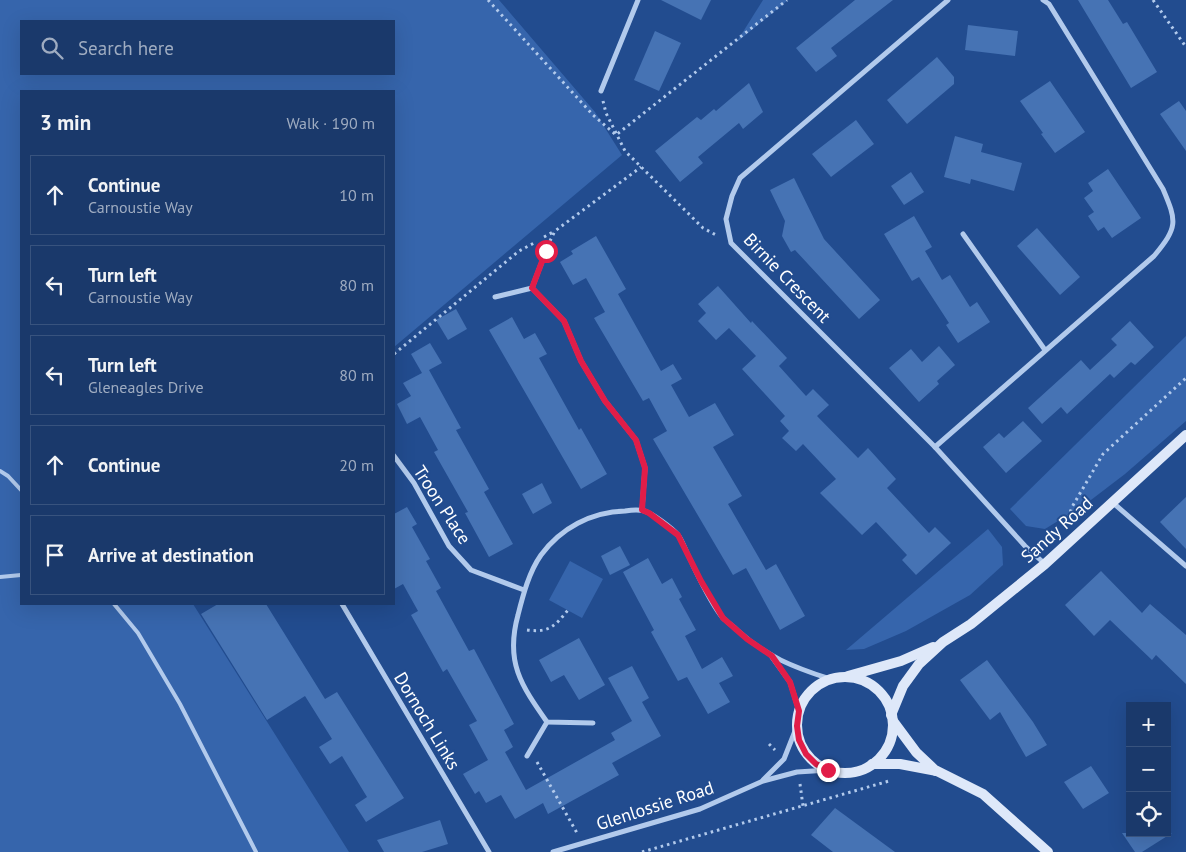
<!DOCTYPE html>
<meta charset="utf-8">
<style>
:root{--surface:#1a396b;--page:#274473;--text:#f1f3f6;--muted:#9facc1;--line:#38537e}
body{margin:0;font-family:"PT Sans",sans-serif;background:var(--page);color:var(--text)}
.controls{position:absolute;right:15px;bottom:15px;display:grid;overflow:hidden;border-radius:0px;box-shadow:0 5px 20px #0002}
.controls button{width:45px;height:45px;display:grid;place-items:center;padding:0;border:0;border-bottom:1px solid var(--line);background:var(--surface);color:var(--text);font:25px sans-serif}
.stop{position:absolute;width:15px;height:15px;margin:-11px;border:4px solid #e11d48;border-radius:50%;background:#fff}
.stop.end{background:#e11d48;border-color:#fff;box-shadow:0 1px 5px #0008}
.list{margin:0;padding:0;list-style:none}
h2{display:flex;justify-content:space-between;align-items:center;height:65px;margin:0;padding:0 20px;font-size:21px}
h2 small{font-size:16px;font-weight:400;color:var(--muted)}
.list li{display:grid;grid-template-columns:32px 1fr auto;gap:15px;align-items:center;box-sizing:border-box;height:80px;margin:0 10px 10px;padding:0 10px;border:1px solid var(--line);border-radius:0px}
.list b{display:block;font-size:19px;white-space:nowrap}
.list p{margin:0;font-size:16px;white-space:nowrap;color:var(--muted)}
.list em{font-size:16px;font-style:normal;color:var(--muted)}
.icon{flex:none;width:28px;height:28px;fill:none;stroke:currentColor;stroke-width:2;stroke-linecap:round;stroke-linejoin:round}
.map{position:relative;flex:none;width:1186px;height:852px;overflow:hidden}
.search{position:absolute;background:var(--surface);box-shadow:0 5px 20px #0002;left:20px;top:20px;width:375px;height:55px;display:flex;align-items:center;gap:12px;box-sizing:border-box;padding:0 18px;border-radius:0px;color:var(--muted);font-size:19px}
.panel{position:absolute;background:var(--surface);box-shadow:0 5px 20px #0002;left:20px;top:90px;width:375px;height:515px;border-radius:0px}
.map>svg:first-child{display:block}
</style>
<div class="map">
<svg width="1186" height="852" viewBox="0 0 1186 852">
<rect width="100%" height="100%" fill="#224c8f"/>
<!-- green -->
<g fill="#3665ac" fill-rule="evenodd">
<path d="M 0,0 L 499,0 L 595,112 L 622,155 L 394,347 L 394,91 L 21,91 L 21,604 L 193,604 L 349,852 L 0,852 ZM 21,21 L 394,21 L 394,74 L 21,74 Z"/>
<polygon points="763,0 788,0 736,43"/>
<polygon points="1186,336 1186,421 1125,474 1087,503 1045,529 1026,526 1010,509"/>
<polygon points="988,529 1002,547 1003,565 970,595 906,631 864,649 846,650"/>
<polygon points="570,561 603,579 582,618 549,600"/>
</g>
<!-- building -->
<g fill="#4673b4">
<polygon points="661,0 711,0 701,20"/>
<polygon points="855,0 893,0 831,48 837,56 816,72 796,48"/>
<polygon points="1078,0 1108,0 1123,24 1127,22 1157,72 1131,88"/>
<polygon points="968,25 1018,31 1015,56 965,50"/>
<polygon points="655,31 681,43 659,91 634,80"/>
<polygon points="937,57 954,77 954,84 907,124 887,100"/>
<polygon points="1050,81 1085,132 1055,153 1041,134 1043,133 1020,101"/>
<polygon points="749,83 763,112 743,129 739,123 698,157 703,163 680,182 655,151 697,117 701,120 714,109 716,111"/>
<polygon points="1179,101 1186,111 1186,151 1160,114"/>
<polygon points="856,120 874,144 831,177 812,154"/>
<polygon points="955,136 983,144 981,152 1022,163 1014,191 971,179 970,184 944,177"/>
<polygon points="1108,169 1141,218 1112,238 1104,227 1098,231 1088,216 1094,212 1084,198 1093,191 1088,183"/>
<polygon points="911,172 924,192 904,205 891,186"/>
<polygon points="794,178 824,239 880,300 859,319 795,250 791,252 782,236 785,221 770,190"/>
<polygon points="914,216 932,247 925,251 942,280 950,275 970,307 977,302 990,322 958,343 946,325 949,323 919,277 912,281 884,234"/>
<polygon points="1037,228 1080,277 1060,295 1017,246"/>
<polygon points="596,236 626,289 618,294 661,371 673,364 682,379 671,385 689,417 715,403 734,435 713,447 742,496 728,504 766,570 776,564 805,616 780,630 746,568 733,575 653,439 667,431 649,398 643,401 594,318 605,312 586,278 573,285 560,262 573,254 571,251"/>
<polygon points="718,286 751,323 752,321 787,358 779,366 806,396 813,389 829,405 817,416 858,458 868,448 896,479 887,488 929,533 935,527 951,543 916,575 902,560 907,555 876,522 862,535 820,493 836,479 803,444 796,451 782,438 789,431 780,421 785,416 742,369 756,356 729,328 716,340 698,321 706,313 698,304"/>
<polygon points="456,309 467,329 448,340 436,320"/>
<polygon points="512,317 524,339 535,333 547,354 539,358 579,430 581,428 607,474 581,489 489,330"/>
<polygon points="1130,321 1154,347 1135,365 1131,362 1114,378 1110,374 1067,414 1061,407 1042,424 1028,408 1081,360 1090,370 1117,345 1111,339"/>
<polygon points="430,343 442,363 429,370 461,428 456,430 489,489 484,492 513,544 489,557 465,513 468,512 434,452 438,450 420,417 407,424 397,404 411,396 403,383 422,373 411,354"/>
<polygon points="939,346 955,365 937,381 939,384 919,402 889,368 911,349 922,362"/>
<polygon points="1023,421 1042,441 1006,473 983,447 999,433 1004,438"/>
<polygon points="542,483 552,503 533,514 522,494"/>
<polygon points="1186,497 1186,549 1160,522"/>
<polygon points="407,507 417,524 412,527 430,559 426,561 441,588 436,591 469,651 474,649 514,724 504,730 513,747 505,752 526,790 615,740 611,733 632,721 608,678 632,666 649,698 642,702 661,736 612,763 619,775 548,814 543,803 515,819 501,795 486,803 479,791 475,794 463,774 488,760 469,725 477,721 447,669 443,672 411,615 418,611 403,584 394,589 394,514"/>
<polygon points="620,546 630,565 610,575 601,556"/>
<polygon points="648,558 662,584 672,578 682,597 679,599 696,630 685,636 702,669 722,657 733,676 719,683 730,702 708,714 687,677 678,681 651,632 654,630 623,572"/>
<polygon points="1101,571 1142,613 1150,604 1186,635 1186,684 1156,655 1152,660 1110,620 1094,636 1065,605"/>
<polygon points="218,604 266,604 325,699 337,692 404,798 366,822 355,805 367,797 342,756 330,764 319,747 332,739 305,696 267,720 201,614"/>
<polygon points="579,638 605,685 579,700 564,675 551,682 539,660"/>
<polygon points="987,660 1033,722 1047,745 1026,757 1000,712 990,720 960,680"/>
<polygon points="1091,766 1109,793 1083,809 1064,782"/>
<polygon points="835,808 895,852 833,852 811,835"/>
<polygon points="440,820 448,844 422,852 384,852 377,840"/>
<polygon points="1122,833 1172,833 1142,852 1135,852"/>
</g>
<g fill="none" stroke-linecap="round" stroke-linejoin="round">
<!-- path -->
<g stroke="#b2caec" stroke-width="3" stroke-dasharray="2.5 4" stroke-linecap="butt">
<polyline points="488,0 593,115 616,135 787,0"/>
<polyline points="1153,0 1186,47"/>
<polyline points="603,101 606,113 625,151 703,228 716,235"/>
<polyline points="544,237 555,231"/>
<polyline points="550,241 555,231 641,167"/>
<polyline points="394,354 519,251 536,242"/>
<polyline points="1066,524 1072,507 1103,454 1186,378"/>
<path d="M 527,630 C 549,633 555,626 568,610"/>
<polyline points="769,744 775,750"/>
<polyline points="537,762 577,833"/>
<polyline points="800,784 803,806"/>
<polyline points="642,852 889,781"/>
</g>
<!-- lane -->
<g stroke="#b2caec" stroke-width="4">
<polyline points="0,471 8,476 21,490"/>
<polyline points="0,577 21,575"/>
<polyline points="114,604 138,633 180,704 256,852"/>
</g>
<!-- street -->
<g stroke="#b2caec" stroke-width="5">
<polyline points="948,0 740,178 732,196 726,219 731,243 935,447 1025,546 1045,564"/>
<polyline points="601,91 638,0"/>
<polyline points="963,234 1045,350"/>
<polyline points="546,251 532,288 564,321 581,361 605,401 636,440 645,468 642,510"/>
<polyline points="495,297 532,288"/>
<path d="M 935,447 L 1154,256 C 1178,227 1177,222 1163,189 L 1049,4 L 1043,0"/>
<polyline points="394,456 414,483 449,546 471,570 524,590"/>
<polyline points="1112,502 1186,566"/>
<polyline points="342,604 489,852"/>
<polyline points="772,657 790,682 799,711"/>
<path d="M 593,723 L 547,722 C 521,685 505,662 518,615 C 523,595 529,572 541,555 C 561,528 591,512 625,511 C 631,510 638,509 644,511 C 652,513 672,528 678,535 C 682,540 685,549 688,555 C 697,573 710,603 723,618 C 727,622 733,626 737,630 C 767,657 793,667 830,679"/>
<polyline points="527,756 547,722"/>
<polyline points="763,780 784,759 797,726"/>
<polyline points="553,852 700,809 763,781 797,772 829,770"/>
</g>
<!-- secondary -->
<g stroke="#dee8f9" stroke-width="10">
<polyline points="848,676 901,661 933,647"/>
<circle cx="845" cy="725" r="48"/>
<polyline points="891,715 903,686 919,664 943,642 971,624 1045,564 1186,435"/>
<polyline points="893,721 916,752 936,771"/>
<polyline points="872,764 900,764 937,771 983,794 1048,852"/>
</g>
</g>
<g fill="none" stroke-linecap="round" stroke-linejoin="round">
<!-- route -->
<polyline stroke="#e11d48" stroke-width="6" points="546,251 532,288 564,321 581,361 605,401 636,440 645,468 642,510 649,513 678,535 701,581 723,618 747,639 772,656 790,682 799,711 797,726 799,740 806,754 816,764 828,770"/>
</g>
<g text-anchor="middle" stroke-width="4" stroke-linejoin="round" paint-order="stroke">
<!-- street labels -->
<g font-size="18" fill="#fff" stroke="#224c8f">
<text transform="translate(787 278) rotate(46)" y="6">Birnie Crescent</text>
<text transform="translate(442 505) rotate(57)" y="6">Troon Place</text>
<text transform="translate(1057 530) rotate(-42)" y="6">Sandy Road</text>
<text transform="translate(427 721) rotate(59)" y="6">Dornoch Links</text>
<text transform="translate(655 806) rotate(-18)" y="6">Glenlossie Road</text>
</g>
</g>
</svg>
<div class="controls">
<button>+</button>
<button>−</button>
<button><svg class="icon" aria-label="locate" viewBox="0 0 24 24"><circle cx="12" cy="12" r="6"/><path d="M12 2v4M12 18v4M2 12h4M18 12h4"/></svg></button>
</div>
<div class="stop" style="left:546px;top:251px"></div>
<div class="stop end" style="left:828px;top:770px"></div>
<div class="search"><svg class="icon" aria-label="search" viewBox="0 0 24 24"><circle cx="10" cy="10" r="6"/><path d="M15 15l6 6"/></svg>Search here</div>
<section class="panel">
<h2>3 min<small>Walk · 190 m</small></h2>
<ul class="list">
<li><svg class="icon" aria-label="ahead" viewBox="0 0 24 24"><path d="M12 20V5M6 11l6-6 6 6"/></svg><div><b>Continue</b><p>Carnoustie Way</p></div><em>10 m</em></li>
<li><svg class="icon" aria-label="left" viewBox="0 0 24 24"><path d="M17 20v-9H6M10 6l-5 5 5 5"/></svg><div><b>Turn left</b><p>Carnoustie Way</p></div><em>80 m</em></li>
<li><svg class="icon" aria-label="left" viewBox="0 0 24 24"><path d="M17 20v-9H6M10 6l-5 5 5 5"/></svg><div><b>Turn left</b><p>Gleneagles Drive</p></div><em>80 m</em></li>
<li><svg class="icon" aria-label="ahead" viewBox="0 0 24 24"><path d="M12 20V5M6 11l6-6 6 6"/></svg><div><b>Continue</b></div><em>20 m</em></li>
<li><svg class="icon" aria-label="arrive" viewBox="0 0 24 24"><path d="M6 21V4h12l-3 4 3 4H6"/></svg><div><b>Arrive at destination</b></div></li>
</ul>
</section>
</div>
